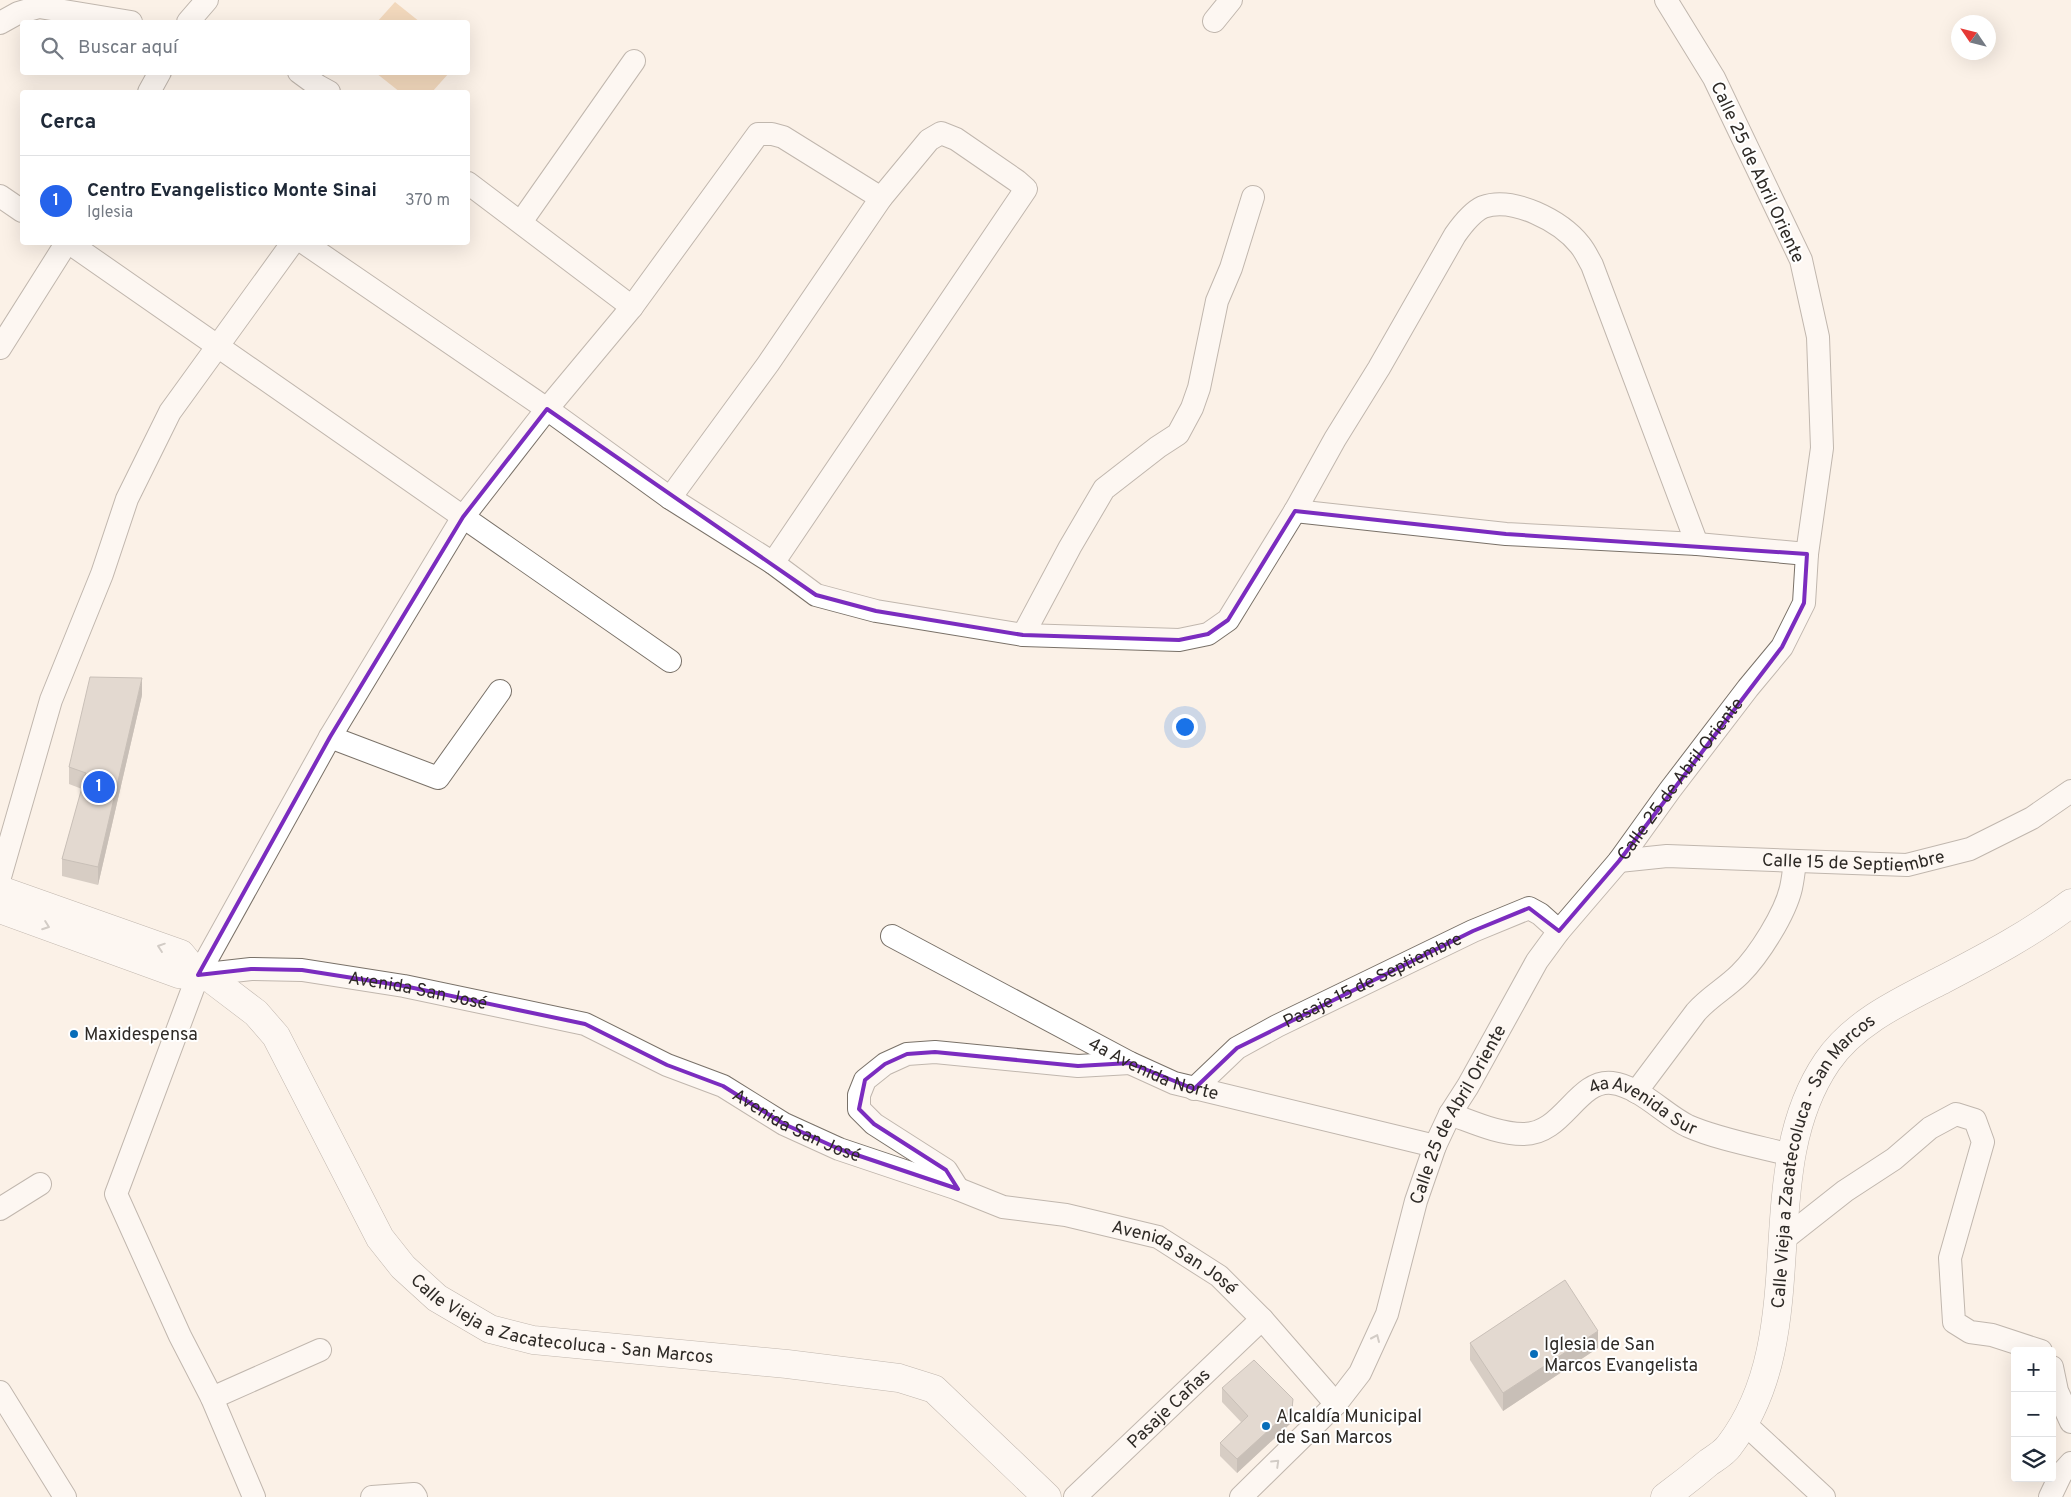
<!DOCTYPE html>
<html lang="es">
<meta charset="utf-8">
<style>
:root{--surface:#fff;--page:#f6f6f7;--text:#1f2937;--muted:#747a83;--line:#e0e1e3;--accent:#2563eb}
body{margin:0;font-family:Overpass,sans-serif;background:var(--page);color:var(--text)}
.controls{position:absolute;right:15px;bottom:15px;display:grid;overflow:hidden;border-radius:5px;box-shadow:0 5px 20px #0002}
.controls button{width:45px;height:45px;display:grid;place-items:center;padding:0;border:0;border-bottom:1px solid var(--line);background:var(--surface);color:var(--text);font:25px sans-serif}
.compass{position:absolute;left:1951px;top:15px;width:45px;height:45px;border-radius:50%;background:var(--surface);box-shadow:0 5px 20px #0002;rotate:305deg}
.you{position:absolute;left:1184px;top:726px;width:18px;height:18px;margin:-12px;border:4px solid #fff;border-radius:50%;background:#1a73e8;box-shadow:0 0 0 8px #1a73e833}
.badge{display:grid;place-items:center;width:32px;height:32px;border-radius:50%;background:var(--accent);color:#fff;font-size:16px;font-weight:700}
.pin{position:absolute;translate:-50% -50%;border:2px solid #fff;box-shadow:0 1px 5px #0006}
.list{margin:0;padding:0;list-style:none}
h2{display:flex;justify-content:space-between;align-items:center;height:65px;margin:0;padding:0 20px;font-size:21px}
h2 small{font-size:16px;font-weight:400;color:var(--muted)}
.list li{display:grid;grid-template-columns:32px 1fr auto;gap:15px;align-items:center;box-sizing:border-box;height:90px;padding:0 20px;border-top:1px solid var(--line)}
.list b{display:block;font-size:19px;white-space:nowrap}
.list p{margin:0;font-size:16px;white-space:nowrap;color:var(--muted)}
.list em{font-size:16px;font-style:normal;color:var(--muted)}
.icon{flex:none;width:28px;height:28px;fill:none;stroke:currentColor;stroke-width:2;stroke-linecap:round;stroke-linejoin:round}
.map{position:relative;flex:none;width:2071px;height:1497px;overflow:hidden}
.search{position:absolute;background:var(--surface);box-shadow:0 5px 20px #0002;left:20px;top:20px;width:450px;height:55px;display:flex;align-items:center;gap:12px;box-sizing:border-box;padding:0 18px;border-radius:5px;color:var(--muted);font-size:19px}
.panel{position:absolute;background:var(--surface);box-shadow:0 5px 20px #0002;left:20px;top:90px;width:450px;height:155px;border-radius:5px}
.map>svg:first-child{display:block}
</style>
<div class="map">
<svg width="2071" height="1497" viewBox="0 0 2071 1497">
<rect width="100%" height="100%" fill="#fbf1e7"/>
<!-- green -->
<g fill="#e7ba87">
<polygon points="395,2 420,22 377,22"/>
<polygon points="376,73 449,73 432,92 400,92"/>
</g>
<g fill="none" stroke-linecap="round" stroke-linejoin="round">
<!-- street casing -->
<g stroke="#797168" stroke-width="24">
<g id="street">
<polyline points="1214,21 1231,0"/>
<polyline points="188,22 207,0"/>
<polyline points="0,23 18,13 39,7 131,22"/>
<polyline points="299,72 318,86 329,92"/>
<polyline points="149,92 160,72"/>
<polyline points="468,183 632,307"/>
<polyline points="0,196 22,211"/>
<polyline points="521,222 634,61"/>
<polyline points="68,242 670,661"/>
<path d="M 303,242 L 547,409 L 670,498 L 773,563 L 816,595 L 876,611 L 1023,635 L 1179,640 L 1208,634 L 1228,620 L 1295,511 L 1335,439 L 1379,368 L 1455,235 C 1462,225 1472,212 1483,207 C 1513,196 1561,221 1580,245 C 1585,251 1588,258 1592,265 L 1697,544"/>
<polyline points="0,348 67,242"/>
<polyline points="670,498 768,364 881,198 929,140 941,133 956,139 1017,181 1026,189 773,563"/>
<polyline points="1295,511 1506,534 1697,544 1807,554"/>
<polyline points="1023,635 1070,547 1104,489 1158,447 1178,434 1192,408 1199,388 1217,301 1231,268 1253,197"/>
<polyline points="330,737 438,778 500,691"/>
<path id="s1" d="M 1619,861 L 1667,856 L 1907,865 L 1970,849 L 2032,818 L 2071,791"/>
<polyline points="0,877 51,700 102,574 127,499 170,412 293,242"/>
<path id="s2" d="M 892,936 L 1130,1063 L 1174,1083 L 1435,1146"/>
<path id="s3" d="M 198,975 L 251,969 L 302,970 L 404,986 L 585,1024 L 667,1065 L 723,1086 L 784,1124 L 839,1149 L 958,1189 L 1003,1207 L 1066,1215 L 1158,1237 L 1219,1276 L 1262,1319 L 1336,1404"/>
<path id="s4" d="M 1194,1089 L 1237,1048 L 1277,1026 L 1473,931 L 1529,908 L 1540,914 L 1559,931"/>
<path d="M 1636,1092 L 1696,1012 C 1709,997 1726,988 1740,974 C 1759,955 1785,914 1791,888 C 1793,879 1794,870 1795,861"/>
<path id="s5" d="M 1450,1114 C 1473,1122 1498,1134 1523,1134 C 1563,1135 1577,1079 1612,1083 C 1639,1086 1665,1115 1688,1126 C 1717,1139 1760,1147 1791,1155"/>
<polyline points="958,1189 946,1170 874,1124 859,1109 859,1095 865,1080 885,1064 907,1054 935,1052 1078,1066 1130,1063"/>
<polyline points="0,1209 40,1184"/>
<polyline points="1784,1239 1845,1191 1894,1159 1930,1128 1956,1114 1975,1120 1983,1142 1950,1258 1954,1322 1970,1332 1992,1335 2041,1351"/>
<polyline points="2052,1367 2057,1391 2071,1422"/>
<polyline points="0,1392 65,1497"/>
<polyline points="212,1398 320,1350"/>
<polyline points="1744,1423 1824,1497"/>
<polyline points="254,1497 212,1398 180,1336 116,1194 198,975 330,737 463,517 547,409 632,307 758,134 772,134 783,137 881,198"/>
<polyline points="372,1497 414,1494 416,1497"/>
<path id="s6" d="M 1075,1497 L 1262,1319"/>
<path id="s7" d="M 1241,1497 L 1336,1404 L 1360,1373 L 1387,1314 L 1416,1201 L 1435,1146 L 1450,1114 L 1468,1086 L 1537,961 L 1559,931 L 1619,861 L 1670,790 L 1748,688 L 1782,647 L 1804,603 L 1807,554 L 1822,448 L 1818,337 L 1801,260 L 1714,78 L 1666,0"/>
<polyline points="2050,1497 2061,1474 2071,1463"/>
</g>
</g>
<!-- secondary casing -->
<g stroke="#797168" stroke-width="29">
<g id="secondary">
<polyline points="0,890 181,954 198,975"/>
<path id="s8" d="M 0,909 L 179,974 L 210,978 L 256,1013 L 276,1036 L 380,1238 L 403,1267 L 437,1298 L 490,1329 L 533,1340 L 787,1364 L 899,1378 L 934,1389 L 1047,1497"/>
<path id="s9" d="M 1665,1497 C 1680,1486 1694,1475 1708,1463 C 1715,1458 1724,1453 1729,1446 C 1815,1334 1751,1174 1827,1062 C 1854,1022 1903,1000 1944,979 C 1988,956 2032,933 2071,903"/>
</g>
</g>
<!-- street -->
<use href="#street" stroke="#fff" stroke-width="22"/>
<!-- secondary -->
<use href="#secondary" stroke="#fff" stroke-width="28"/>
</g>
<!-- wall -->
<g fill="#aaa39a">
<polygon points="142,695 98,885 62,876 62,859 82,789 69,784 69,767"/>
<polygon points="1470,1343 1598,1348 1503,1411 1470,1360"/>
<polygon points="1222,1388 1293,1412 1292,1422 1237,1473 1220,1456 1220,1443 1241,1422 1222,1402"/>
</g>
<!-- shaded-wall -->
<g fill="#8b847d">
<polygon points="142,678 142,695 98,885 98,867"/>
<polygon points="1598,1331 1598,1348 1503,1411 1503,1393"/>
<polygon points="1293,1399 1293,1412 1292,1422 1237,1473 1237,1459"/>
</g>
<!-- building -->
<g fill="#c6bdb3" stroke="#8b847d">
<polygon points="90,677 142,678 98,867 62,859 86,773 69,767"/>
<polygon points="1565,1280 1598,1331 1503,1393 1470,1343"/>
<polygon points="1254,1360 1293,1399 1292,1409 1237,1459 1220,1443 1248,1416 1222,1388"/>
</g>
<!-- one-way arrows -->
<defs><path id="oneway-chevron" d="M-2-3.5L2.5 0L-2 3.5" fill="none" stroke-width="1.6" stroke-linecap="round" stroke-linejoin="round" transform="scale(1.25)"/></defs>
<g stroke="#a19f9d">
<use href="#oneway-chevron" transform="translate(46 926) rotate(20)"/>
<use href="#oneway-chevron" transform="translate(161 947) rotate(-161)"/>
<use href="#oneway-chevron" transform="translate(1376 1338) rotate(-66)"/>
<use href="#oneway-chevron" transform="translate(1276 1463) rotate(-44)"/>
</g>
<!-- marked area -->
<path d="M0 0H2071V1497H0ZM 547,409 L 816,595 L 876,611 L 1023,635 L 1179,640 L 1208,634 L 1228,620 L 1295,511 L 1506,534 L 1807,554 L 1804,603 L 1782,647 L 1619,861 L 1559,931 L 1529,908 L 1473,931 L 1237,1048 L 1194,1089 L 1130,1063 L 1078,1066 L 935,1052 L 907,1054 L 885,1064 L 865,1080 L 859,1109 L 874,1124 L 946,1170 L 958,1189 L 839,1149 L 784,1124 L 723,1086 L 667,1065 L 585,1024 L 404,986 L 302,970 L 251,969 L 198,975 L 330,737 L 463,517 Z" fill="#fbf1e7" fill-opacity=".55" fill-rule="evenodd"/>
<path fill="none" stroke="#7b2cbf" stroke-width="4" stroke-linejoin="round" d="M 547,409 L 816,595 L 876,611 L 1023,635 L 1179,640 L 1208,634 L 1228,620 L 1295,511 L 1506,534 L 1807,554 L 1804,603 L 1782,647 L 1619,861 L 1559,931 L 1529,908 L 1473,931 L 1237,1048 L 1194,1089 L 1130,1063 L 1078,1066 L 935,1052 L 907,1054 L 885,1064 L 865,1080 L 859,1109 L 874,1124 L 946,1170 L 958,1189 L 839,1149 L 784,1124 L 723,1086 L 667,1065 L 585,1024 L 404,986 L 302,970 L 251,969 L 198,975 L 330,737 L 463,517 Z"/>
<!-- markers -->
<g fill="#076db9" stroke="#fff" stroke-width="2">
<circle cx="74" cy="1034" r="5"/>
<circle cx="1534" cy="1354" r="5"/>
<circle cx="1266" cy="1426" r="5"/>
</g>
<g text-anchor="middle" stroke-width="4" stroke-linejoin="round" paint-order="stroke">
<!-- street labels -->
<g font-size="18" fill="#2e2a26" stroke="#fff">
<text transform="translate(1758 172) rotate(65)" y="6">Calle 25 de Abril Oriente</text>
<text dy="6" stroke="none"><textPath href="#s7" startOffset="855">Calle 25 de Abril Oriente</textPath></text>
<text dy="6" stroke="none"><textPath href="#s1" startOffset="235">Calle 15 de Septiembre</textPath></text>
<text dy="6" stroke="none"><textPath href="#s4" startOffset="211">Pasaje 15 de Septiembre</textPath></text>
<text dy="6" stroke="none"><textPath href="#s3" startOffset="222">Avenida San José</textPath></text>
<text dy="6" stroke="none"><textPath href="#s2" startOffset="294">4a Avenida Norte</textPath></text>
<text dy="6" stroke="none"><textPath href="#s5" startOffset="219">4a Avenida Sur</textPath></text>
<text dy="6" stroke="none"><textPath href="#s7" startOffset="450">Calle 25 de Abril Oriente</textPath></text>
<text dy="6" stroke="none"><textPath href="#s3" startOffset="628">Avenida San José</textPath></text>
<text dy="6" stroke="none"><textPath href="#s9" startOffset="389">Calle Vieja a Zacatecoluca - San Marcos</textPath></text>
<text dy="6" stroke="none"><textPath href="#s3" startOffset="1032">Avenida San José</textPath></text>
<text dy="6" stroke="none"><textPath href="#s8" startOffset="748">Calle Vieja a Zacatecoluca - San Marcos</textPath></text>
<text dy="6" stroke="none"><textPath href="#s6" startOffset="129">Pasaje Cañas</textPath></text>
</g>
<!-- poi labels -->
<g font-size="18" fill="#2e2a26" stroke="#fff" text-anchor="start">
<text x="84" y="1040">Maxidespensa</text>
<text x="1544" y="1350">Iglesia de San<tspan x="1544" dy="21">Marcos Evangelista</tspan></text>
<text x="1276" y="1422">Alcaldía Municipal<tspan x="1276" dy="21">de San Marcos</tspan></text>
</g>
</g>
</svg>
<div class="controls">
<button>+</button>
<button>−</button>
<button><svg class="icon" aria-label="layers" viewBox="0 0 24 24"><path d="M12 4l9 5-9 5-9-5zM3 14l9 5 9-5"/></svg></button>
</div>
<svg class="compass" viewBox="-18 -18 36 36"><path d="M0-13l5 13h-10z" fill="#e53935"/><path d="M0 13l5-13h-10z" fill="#747a83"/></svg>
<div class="you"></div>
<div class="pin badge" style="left:99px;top:787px">1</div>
<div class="search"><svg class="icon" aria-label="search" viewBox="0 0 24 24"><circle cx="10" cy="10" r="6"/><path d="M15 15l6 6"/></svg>Buscar aquí</div>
<section class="panel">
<h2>Cerca<small></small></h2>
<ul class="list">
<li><span class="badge">1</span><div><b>Centro Evangelistico Monte Sinai</b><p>Iglesia</p></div><em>370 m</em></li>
</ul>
</section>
</div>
